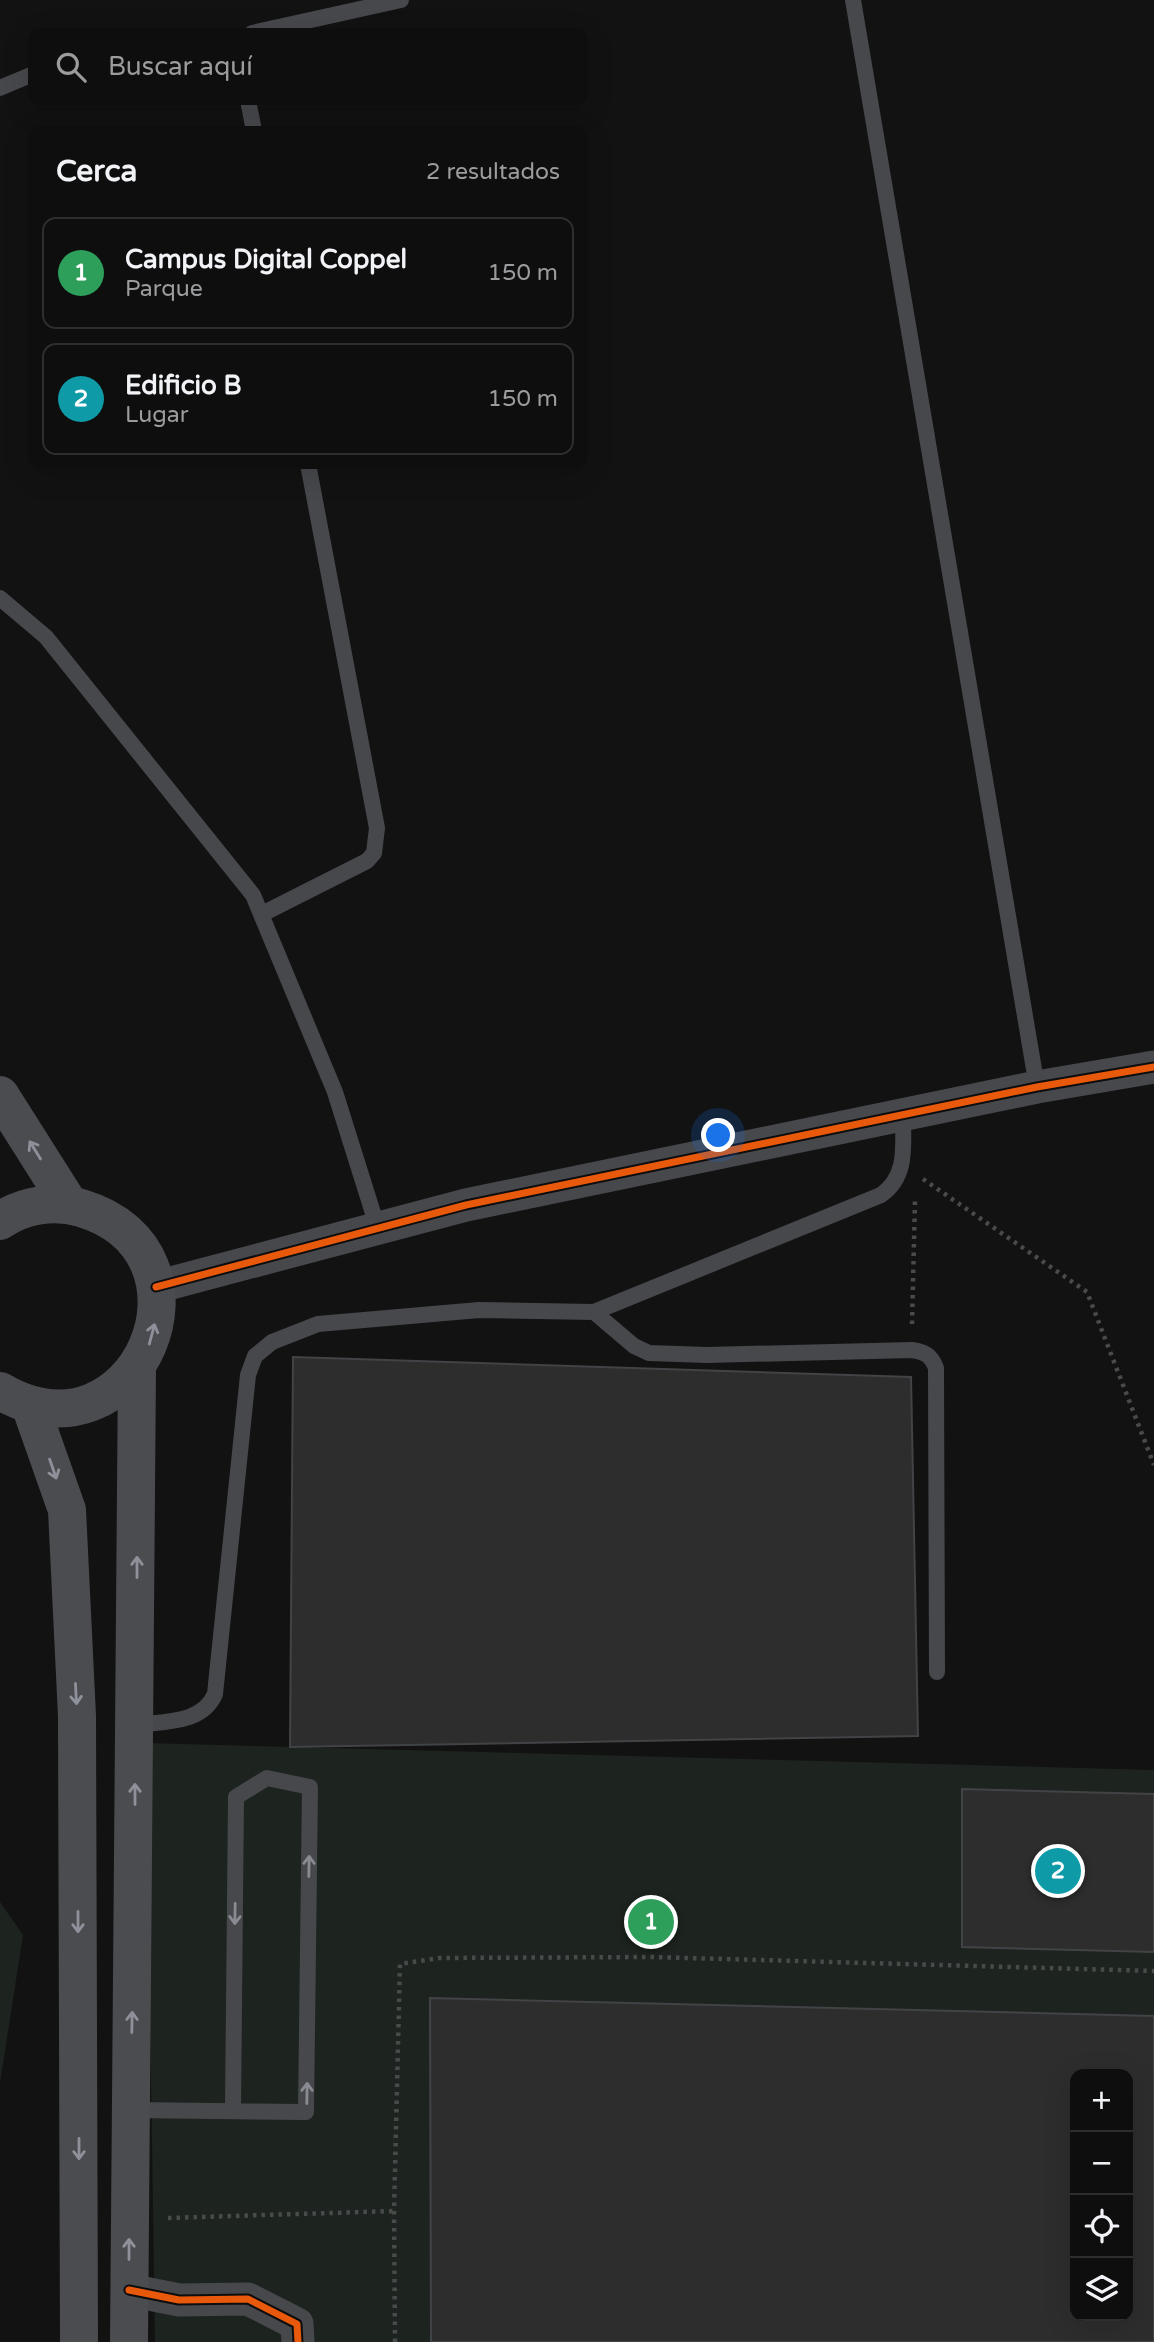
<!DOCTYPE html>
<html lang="es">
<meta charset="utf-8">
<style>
:root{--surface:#0e0e0e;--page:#1c1c1c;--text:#f1f3f6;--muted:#9b9c9e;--line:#2e2e2e;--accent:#8c9099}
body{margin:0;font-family:"Varela Round",sans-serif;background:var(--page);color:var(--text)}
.controls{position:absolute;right:21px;bottom:21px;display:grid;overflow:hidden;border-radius:14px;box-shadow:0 7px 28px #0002}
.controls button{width:63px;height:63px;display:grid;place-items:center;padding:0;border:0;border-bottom:2px solid var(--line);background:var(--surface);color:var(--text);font:35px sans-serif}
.you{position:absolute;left:719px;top:1136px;width:24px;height:24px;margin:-18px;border:5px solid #fff;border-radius:50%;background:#1a73e8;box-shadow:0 0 0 10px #1a73e833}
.badge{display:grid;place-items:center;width:46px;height:46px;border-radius:50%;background:var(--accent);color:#fff;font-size:23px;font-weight:700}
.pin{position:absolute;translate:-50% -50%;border:4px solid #fff;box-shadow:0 2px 7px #0006}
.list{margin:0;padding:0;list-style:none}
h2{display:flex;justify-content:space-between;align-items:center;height:91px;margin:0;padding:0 28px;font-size:30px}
h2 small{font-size:23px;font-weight:400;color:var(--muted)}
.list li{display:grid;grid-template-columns:46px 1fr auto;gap:21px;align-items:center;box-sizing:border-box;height:112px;margin:0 14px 14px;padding:0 14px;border:2px solid var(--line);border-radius:14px}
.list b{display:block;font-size:26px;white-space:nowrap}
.list p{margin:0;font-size:23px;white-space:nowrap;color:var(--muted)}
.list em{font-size:23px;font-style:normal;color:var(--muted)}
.icon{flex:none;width:38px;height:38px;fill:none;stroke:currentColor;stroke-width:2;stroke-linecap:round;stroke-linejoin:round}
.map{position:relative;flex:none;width:1154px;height:2342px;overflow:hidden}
.search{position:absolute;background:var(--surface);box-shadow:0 7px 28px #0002;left:28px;top:28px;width:560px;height:77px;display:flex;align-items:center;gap:18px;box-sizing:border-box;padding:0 24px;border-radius:14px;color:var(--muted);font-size:26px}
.panel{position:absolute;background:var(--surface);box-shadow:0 7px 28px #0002;left:28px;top:126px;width:560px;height:343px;border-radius:14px}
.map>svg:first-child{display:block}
</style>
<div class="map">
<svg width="1154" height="2342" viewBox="0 0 1154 2342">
<rect width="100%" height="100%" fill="#121213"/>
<!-- green -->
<g fill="#1d231e" fill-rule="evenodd">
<path d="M 146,1743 L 1154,1770 L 1154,2342 L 155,2342 ZM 1075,2074 L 1128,2074 L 1128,2316 L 1075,2316 Z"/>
<polygon points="0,1902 23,1935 0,2083"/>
</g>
<!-- building -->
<g fill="#2d2d2e" stroke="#424346" stroke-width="2" fill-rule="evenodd">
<polygon points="293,1357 911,1377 918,1736 290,1747"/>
<polygon points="962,1789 1154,1794 1154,1952 962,1947"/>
<path d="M 430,1998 L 1154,2016 L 1154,2342 L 431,2342 ZM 1075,2074 L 1128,2074 L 1128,2316 L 1075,2316 Z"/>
</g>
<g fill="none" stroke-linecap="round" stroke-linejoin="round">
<!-- path -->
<g stroke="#494a4c" stroke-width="4.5" stroke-dasharray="3.5 5" stroke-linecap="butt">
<polyline points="923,1179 1087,1292 1154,1465"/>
<polyline points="912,1324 915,1200"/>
<polyline points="168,2218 394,2211"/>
<polyline points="395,2342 394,2211 400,1964 439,1958 652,1957 1154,1971"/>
</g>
<!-- service -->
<g stroke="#47484c" stroke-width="16">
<polyline points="853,0 1037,1087"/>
<polyline points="252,33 401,0"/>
<polyline points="0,88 33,74"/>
<polyline points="248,100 254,131"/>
<polyline points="0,598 46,637 253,895 335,1092 378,1229"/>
<polyline points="262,914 367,861 374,853 377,828 308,464"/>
<path d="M 594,1312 L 881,1195 C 908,1176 903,1146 903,1116"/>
<path d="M 136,1725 C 165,1721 202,1724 215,1694 L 248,1375 L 255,1356 L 272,1342 L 318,1324 L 479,1310 L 594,1312 L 634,1346 L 649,1353 L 707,1355 L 912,1350 C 925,1352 931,1355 936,1368 L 937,1672"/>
<polyline points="131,2110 306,2112 310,1787 267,1778 236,1797 233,2109"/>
</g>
<!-- minor -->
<g stroke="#47484c" stroke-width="33">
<polyline points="156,1287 466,1205 1037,1087 1154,1067"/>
<polyline points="129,2290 179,2300 248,2299 297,2324 298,2342"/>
</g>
<!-- secondary -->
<g stroke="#4b4c50" stroke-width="38">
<polyline points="0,1095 69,1204"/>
<path d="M 0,1221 C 23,1205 54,1200 81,1208 C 229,1252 137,1471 0,1391"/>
<polyline points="30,1405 67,1510 77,1716 79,2342"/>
<polyline points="129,2342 137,1368"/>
</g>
<!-- cycleway casing -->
<g stroke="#0d0d0e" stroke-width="11">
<g id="cycleway">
<polyline points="156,1287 466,1205 1037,1087 1154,1067"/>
<polyline points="129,2290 179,2300 248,2299 297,2324 298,2342"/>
</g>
</g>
<!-- cycleway -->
<use href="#cycleway" stroke="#e8590c" stroke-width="7"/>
</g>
<!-- one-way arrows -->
<defs><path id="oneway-shaft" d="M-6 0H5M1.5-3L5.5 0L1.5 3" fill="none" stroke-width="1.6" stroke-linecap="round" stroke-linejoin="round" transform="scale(1.75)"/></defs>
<g stroke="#8e919a">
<use href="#oneway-shaft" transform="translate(35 1150) rotate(-122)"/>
<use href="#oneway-shaft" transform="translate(152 1334) rotate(-75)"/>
<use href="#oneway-shaft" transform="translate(53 1469) rotate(71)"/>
<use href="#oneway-shaft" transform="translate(137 1567) rotate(-90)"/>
<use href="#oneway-shaft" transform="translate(76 1694) rotate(87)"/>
<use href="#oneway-shaft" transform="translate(135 1794) rotate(-90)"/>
<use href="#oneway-shaft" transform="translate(78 1922) rotate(90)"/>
<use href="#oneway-shaft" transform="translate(132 2022) rotate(-89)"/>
<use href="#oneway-shaft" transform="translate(79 2149) rotate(90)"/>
<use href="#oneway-shaft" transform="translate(129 2249) rotate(-90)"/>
</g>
<g stroke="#898b93">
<use href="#oneway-shaft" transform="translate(309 1866) rotate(-89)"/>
<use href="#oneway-shaft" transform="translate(235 1914) rotate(91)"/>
<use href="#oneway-shaft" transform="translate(307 2093) rotate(-89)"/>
</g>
</svg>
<div class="controls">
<button>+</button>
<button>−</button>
<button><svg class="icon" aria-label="locate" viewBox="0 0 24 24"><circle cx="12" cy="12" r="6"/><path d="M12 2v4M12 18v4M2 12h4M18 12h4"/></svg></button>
<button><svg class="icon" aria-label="layers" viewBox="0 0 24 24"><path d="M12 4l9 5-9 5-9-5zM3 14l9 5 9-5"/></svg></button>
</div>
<div class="you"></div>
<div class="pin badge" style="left:651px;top:1922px;background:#2e9e5b">1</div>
<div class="pin badge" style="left:1058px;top:1871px;background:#0f9aa8">2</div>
<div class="search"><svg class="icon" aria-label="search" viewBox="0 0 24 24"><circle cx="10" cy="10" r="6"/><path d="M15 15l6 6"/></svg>Buscar aquí</div>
<section class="panel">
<h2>Cerca<small>2 resultados</small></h2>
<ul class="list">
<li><span class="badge" style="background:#2e9e5b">1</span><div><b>Campus Digital Coppel</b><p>Parque</p></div><em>150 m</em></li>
<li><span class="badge" style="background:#0f9aa8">2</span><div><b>Edificio B</b><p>Lugar</p></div><em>150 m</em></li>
</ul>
</section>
</div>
